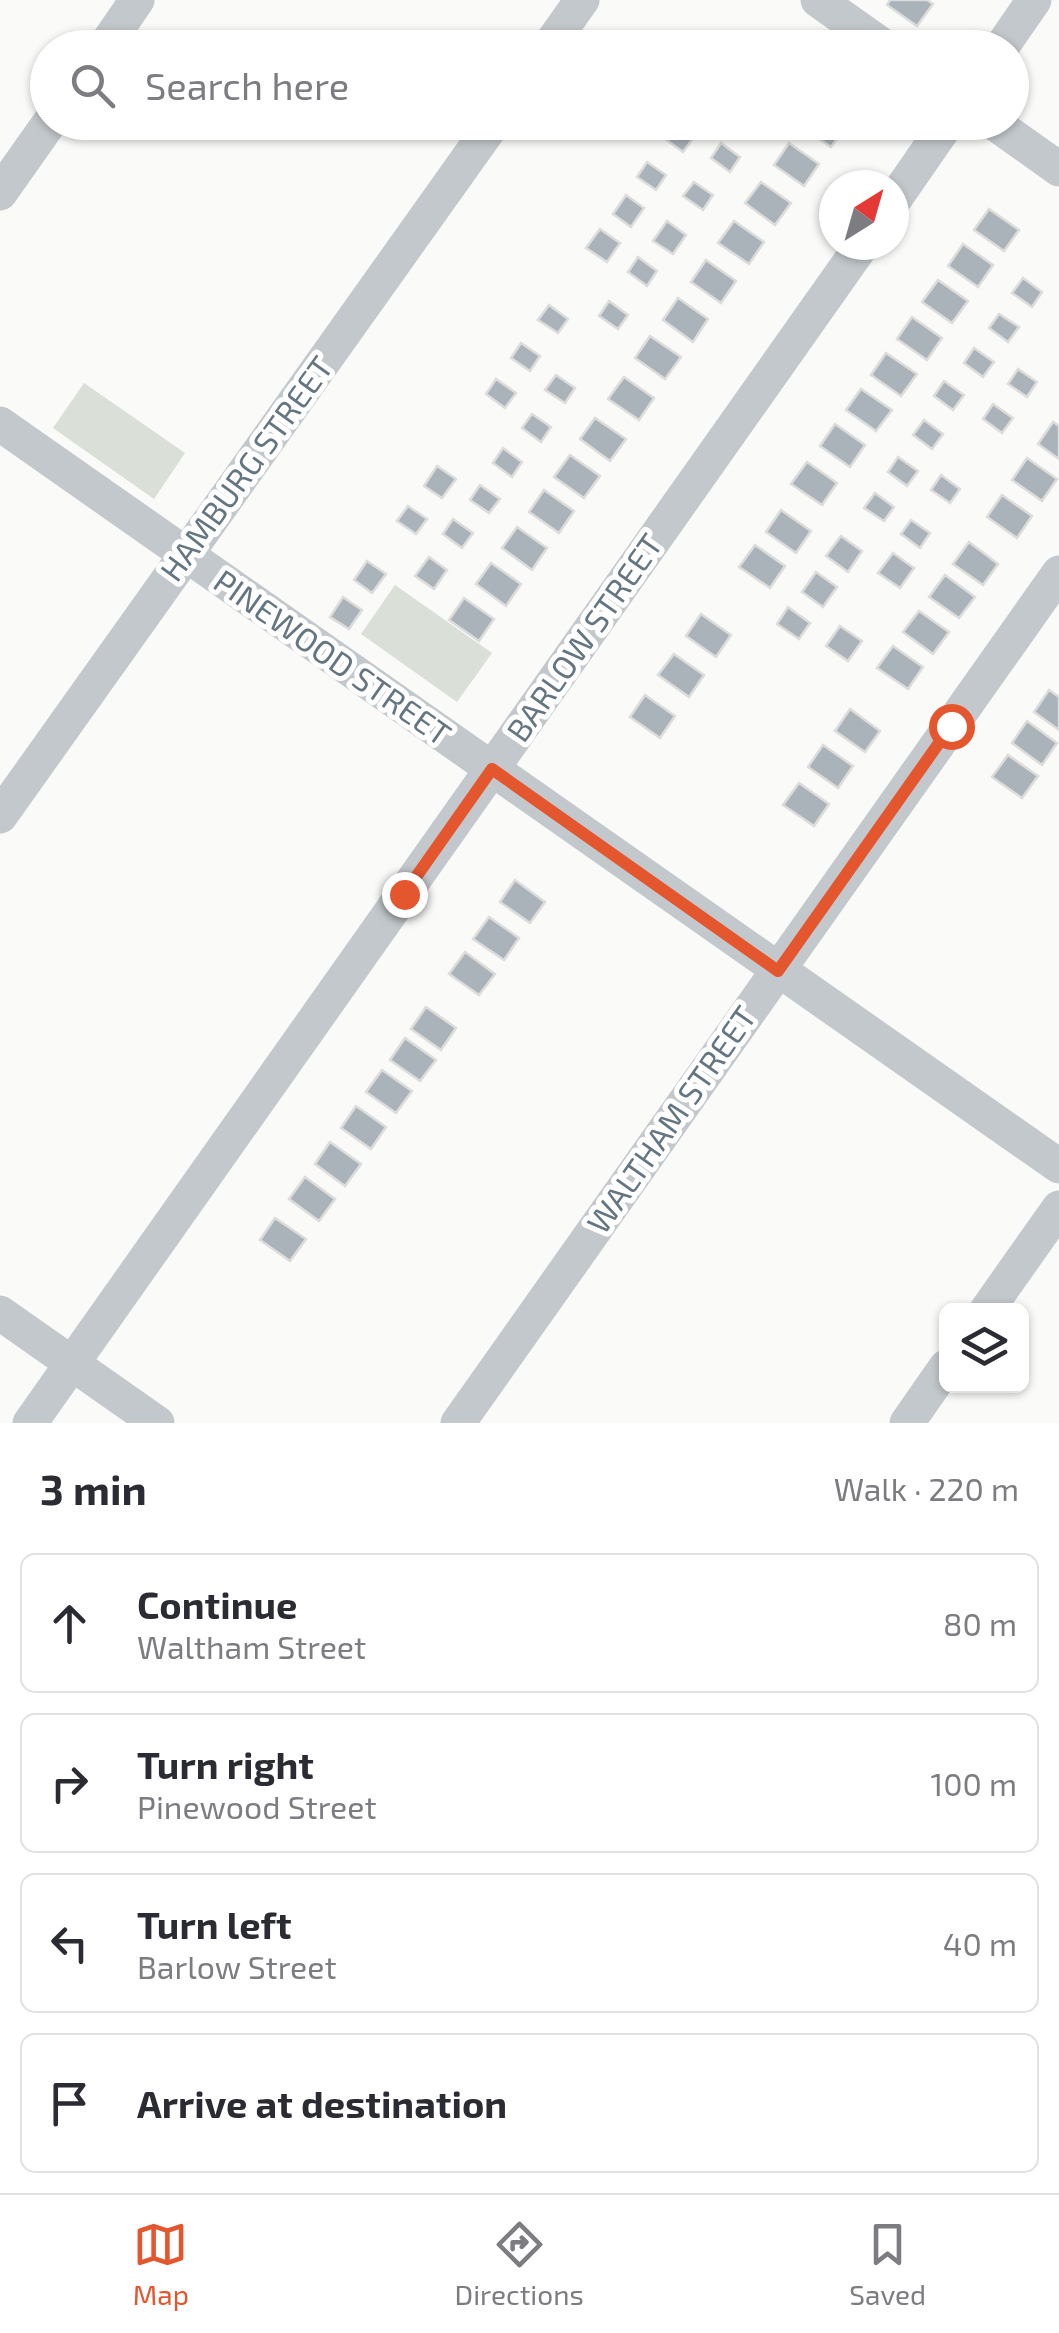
<!DOCTYPE html>
<meta charset="utf-8">
<style>
:root{--surface:#fff;--page:#f2f2f3;--text:#2b2b33;--muted:#7c7c81;--line:#e1e1e2;--accent:#e4572e}
body{margin:0;font-family:"Exo 2",sans-serif;background:var(--page);color:var(--text)}
.controls{position:absolute;right:30px;bottom:30px;display:grid;overflow:hidden;border-radius:15px;box-shadow:0 2px 8px #0004}
.controls button{width:90px;height:90px;display:grid;place-items:center;padding:0;border:0;border-bottom:2px solid var(--line);background:var(--surface);color:var(--text);font:50px sans-serif}
.compass{position:absolute;left:819px;top:170px;width:90px;height:90px;border-radius:50%;background:var(--surface);box-shadow:0 2px 8px #0004;rotate:37deg}
.stop{position:absolute;width:30px;height:30px;margin:-22px;border:8px solid #e4572e;border-radius:50%;background:#fff}
.stop.end{background:#e4572e;border-color:#fff;box-shadow:0 2px 10px #0008}
.list{margin:0;padding:0;list-style:none}
h2{display:flex;justify-content:space-between;align-items:center;height:130px;margin:0;padding:0 40px;font-size:42px}
h2 small{font-size:32px;font-weight:400;color:var(--muted)}
.list li{display:grid;grid-template-columns:65px 1fr auto;gap:30px;align-items:center;box-sizing:border-box;height:140px;margin:0 20px 20px;padding:0 20px;border:2px solid var(--line);border-radius:15px}
.list b{display:block;font-size:38px;white-space:nowrap}
.list p{margin:0;font-size:32px;white-space:nowrap;color:var(--muted)}
.list em{font-size:32px;font-style:normal;color:var(--muted)}
.icon{flex:none;width:55px;height:55px;fill:none;stroke:currentColor;stroke-width:2;stroke-linecap:round;stroke-linejoin:round}
.map{position:relative;flex:none;width:1059px;height:1423px;overflow:hidden}
.search{position:absolute;background:var(--surface);box-shadow:0 2px 8px #0004;left:30px;right:30px;top:30px;height:110px;display:flex;align-items:center;gap:25px;box-sizing:border-box;padding:0 35px;border-radius:55px;color:var(--muted);font-size:38px}
.sheet{height:770px;background:var(--surface)}
nav{display:flex;justify-content:space-around;align-items:center;box-sizing:border-box;height:140px;border-top:2px solid var(--line);background:var(--surface);font-size:28px;color:var(--muted)}
nav a{display:grid;justify-items:center;gap:5px}
nav .on{color:var(--accent)}
.map>svg:first-child{display:block}
</style>
<div class="map">
<svg width="1059" height="1423" viewBox="0 0 1059 1423">
<rect width="100%" height="100%" fill="#fafaf8"/>
<!-- green -->
<g fill="#dadfd7">
<polygon points="84,383 185,453 154,499 53,428"/>
<polygon points="395,585 492,653 457,702 361,634"/>
</g>
<!-- building -->
<g fill="#aab3b9" stroke="#dcdcda" stroke-width="2.5">
<polygon points="890,0 927,0 933,4 917,26 887,5"/>
<polygon points="736,122 763,122 754,135"/>
<polygon points="803,122 842,122 846,126 831,147 800,126"/>
<polygon points="674,123 694,137 683,152 664,138"/>
<polygon points="721,143 740,157 730,172 711,158"/>
<polygon points="789,143 819,164 804,186 774,165"/>
<polygon points="647,162 666,175 656,190 637,177"/>
<polygon points="694,182 713,195 703,210 683,196"/>
<polygon points="761,182 791,203 775,225 745,203"/>
<polygon points="626,195 644,208 631,227 613,214"/>
<polygon points="989,209 1019,230 1004,251 974,230"/>
<polygon points="667,221 686,235 673,254 653,241"/>
<polygon points="734,221 764,242 749,264 718,243"/>
<polygon points="600,229 620,243 607,262 586,248"/>
<polygon points="963,244 993,265 978,287 948,266"/>
<polygon points="638,257 657,271 647,286 628,272"/>
<polygon points="706,260 736,281 721,303 691,282"/>
<polygon points="1023,278 1042,292 1032,307 1012,293"/>
<polygon points="938,280 968,301 952,323 922,302"/>
<polygon points="678,298 708,319 693,342 663,320"/>
<polygon points="609,301 628,315 618,329 599,316"/>
<polygon points="549,305 568,319 558,333 538,320"/>
<polygon points="999,314 1019,327 1008,342 989,328"/>
<polygon points="912,317 942,338 927,360 897,339"/>
<polygon points="650,336 681,357 665,379 635,358"/>
<polygon points="521,343 540,356 530,371 511,358"/>
<polygon points="974,348 994,362 983,377 964,363"/>
<polygon points="886,353 917,374 901,396 871,375"/>
<polygon points="1018,369 1037,382 1027,397 1008,384"/>
<polygon points="556,375 575,388 565,403 545,390"/>
<polygon points="624,377 654,398 639,420 608,399"/>
<polygon points="496,379 516,393 505,408 486,394"/>
<polygon points="944,381 964,395 953,410 934,396"/>
<polygon points="861,389 892,410 876,431 846,410"/>
<polygon points="993,404 1013,418 1002,433 983,419"/>
<polygon points="532,414 551,427 541,442 522,428"/>
<polygon points="595,418 626,439 610,461 580,439"/>
<polygon points="924,420 943,434 932,449 913,435"/>
<polygon points="1053,422 1059,426 1059,459 1038,444"/>
<polygon points="835,424 865,445 850,467 820,446"/>
<polygon points="503,448 522,462 512,477 493,463"/>
<polygon points="570,455 600,476 584,498 554,477"/>
<polygon points="898,457 918,471 907,486 888,472"/>
<polygon points="1027,458 1057,479 1042,501 1012,480"/>
<polygon points="807,462 837,483 822,505 791,484"/>
<polygon points="437,466 456,479 442,498 424,486"/>
<polygon points="941,475 960,489 950,503 931,490"/>
<polygon points="480,485 500,499 489,513 470,500"/>
<polygon points="544,490 574,511 559,533 529,512"/>
<polygon points="875,493 894,507 884,521 864,508"/>
<polygon points="1002,495 1032,516 1017,538 987,517"/>
<polygon points="408,506 427,519 416,534 397,521"/>
<polygon points="781,510 811,531 796,553 766,532"/>
<polygon points="453,519 473,533 462,548 443,534"/>
<polygon points="911,520 930,533 920,548 901,534"/>
<polygon points="517,527 547,548 532,570 502,548"/>
<polygon points="841,536 862,551 848,572 826,556"/>
<polygon points="969,542 998,564 983,585 953,564"/>
<polygon points="755,545 785,566 770,588 739,567"/>
<polygon points="893,553 914,568 900,588 878,573"/>
<polygon points="429,557 447,570 434,589 415,576"/>
<polygon points="367,561 386,574 372,593 354,580"/>
<polygon points="491,563 521,584 506,606 476,584"/>
<polygon points="816,572 837,587 823,607 802,592"/>
<polygon points="945,575 975,597 959,618 929,597"/>
<polygon points="343,597 362,610 349,629 330,617"/>
<polygon points="464,598 494,619 479,641 449,620"/>
<polygon points="788,607 810,623 799,639 777,624"/>
<polygon points="919,611 949,632 933,654 903,632"/>
<polygon points="701,614 731,635 716,657 686,636"/>
<polygon points="840,626 862,641 848,661 826,646"/>
<polygon points="893,646 923,667 908,689 877,668"/>
<polygon points="674,654 704,675 689,697 658,675"/>
<polygon points="1049,690 1059,697 1059,730 1034,712"/>
<polygon points="645,695 675,716 660,738 630,717"/>
<polygon points="850,709 880,731 865,752 835,731"/>
<polygon points="1027,721 1057,743 1042,765 1012,743"/>
<polygon points="823,745 853,766 838,788 808,767"/>
<polygon points="1008,755 1038,776 1022,798 992,777"/>
<polygon points="799,783 829,804 814,826 783,805"/>
<polygon points="515,880 545,902 530,923 500,902"/>
<polygon points="489,917 519,938 504,960 473,939"/>
<polygon points="465,952 495,974 479,995 449,974"/>
<polygon points="426,1007 456,1028 441,1050 411,1029"/>
<polygon points="405,1038 436,1060 420,1081 390,1060"/>
<polygon points="382,1070 412,1091 396,1113 366,1092"/>
<polygon points="356,1106 386,1127 371,1149 341,1128"/>
<polygon points="330,1142 361,1164 345,1186 315,1164"/>
<polygon points="305,1177 335,1199 319,1221 289,1199"/>
<polygon points="275,1218 306,1239 290,1261 260,1240"/>
</g>
<g fill="none" stroke-linecap="round" stroke-linejoin="round">
<!-- minor -->
<g stroke="#c3c8cc" stroke-width="35">
<polyline points="818,0 886,48"/>
<polyline points="104,48 137,0"/>
<polyline points="548,48 582,0"/>
<polyline points="1001,48 1034,0"/>
<polyline points="993,122 1059,169"/>
<polyline points="0,193 50,122"/>
<polyline points="894,200 948,122"/>
<polyline points="0,424 1059,1166"/>
<polyline points="0,816 494,122"/>
<polyline points="987,1310 1059,1208"/>
<polyline points="0,1313 157,1423"/>
<polyline points="30,1423 862,245"/>
<polyline points="458,1423 1059,573"/>
<polyline points="907,1423 946,1367"/>
</g>
</g>
<g fill="none" stroke-linecap="round" stroke-linejoin="round">
<!-- route -->
<polyline stroke="#e4572e" stroke-width="12" points="404,894 492,769 778,971 951,726"/>
</g>
<g text-anchor="middle" stroke-width="10" stroke-linejoin="round" paint-order="stroke">
<!-- street labels -->
<g font-size="32" fill="#657683" stroke="#fff">
<text transform="translate(247 469) rotate(-54)" y="11">HAMBURG STREET</text>
<text transform="translate(585 638) rotate(-55)" y="11">BARLOW STREET</text>
<text transform="translate(332 658) rotate(35)" y="11">PINEWOOD STREET</text>
<text transform="translate(672 1120) rotate(-55)" y="11">WALTHAM STREET</text>
</g>
</g>
</svg>
<div class="controls">
<button><svg class="icon" aria-label="layers" viewBox="0 0 24 24"><path d="M12 4l9 5-9 5-9-5zM3 14l9 5 9-5"/></svg></button>
</div>
<svg class="compass" viewBox="-18 -18 36 36"><path d="M0-13l5 13h-10z" fill="#e53935"/><path d="M0 13l5-13h-10z" fill="#7c7c81"/></svg>
<div class="stop" style="left:951px;top:726px"></div>
<div class="stop end" style="left:404px;top:894px"></div>
<div class="search"><svg class="icon" aria-label="search" viewBox="0 0 24 24"><circle cx="10" cy="10" r="6"/><path d="M15 15l6 6"/></svg>Search here</div>
</div>
<section class="sheet">
<h2>3 min<small>Walk · 220 m</small></h2>
<ul class="list">
<li><svg class="icon" aria-label="ahead" viewBox="0 0 24 24"><path d="M12 20V5M6 11l6-6 6 6"/></svg><div><b>Continue</b><p>Waltham Street</p></div><em>80 m</em></li>
<li><svg class="icon" aria-label="right" viewBox="0 0 24 24"><path d="M7 20v-9h11M14 6l5 5-5 5"/></svg><div><b>Turn right</b><p>Pinewood Street</p></div><em>100 m</em></li>
<li><svg class="icon" aria-label="left" viewBox="0 0 24 24"><path d="M17 20v-9H6M10 6l-5 5 5 5"/></svg><div><b>Turn left</b><p>Barlow Street</p></div><em>40 m</em></li>
<li><svg class="icon" aria-label="arrive" viewBox="0 0 24 24"><path d="M6 21V4h12l-3 4 3 4H6"/></svg><div><b>Arrive at destination</b></div></li>
</ul>
</section>
<nav>
<a class="on"><svg class="icon" aria-label="map" viewBox="0 0 24 24"><path d="M3 6l6-2 6 2 6-2v14l-6 2-6-2-6 2zM9 4v14M15 6v14"/></svg>Map</a>
<a><svg class="icon" aria-label="directions" viewBox="0 0 24 24"><path d="M12 3l9 9-9 9-9-9zM9 14v-3h6M13 9l2 2-2 2"/></svg>Directions</a>
<a><svg class="icon" aria-label="saved" viewBox="0 0 24 24"><path d="M7 4h10v16l-5-4-5 4z"/></svg>Saved</a>
</nav>
